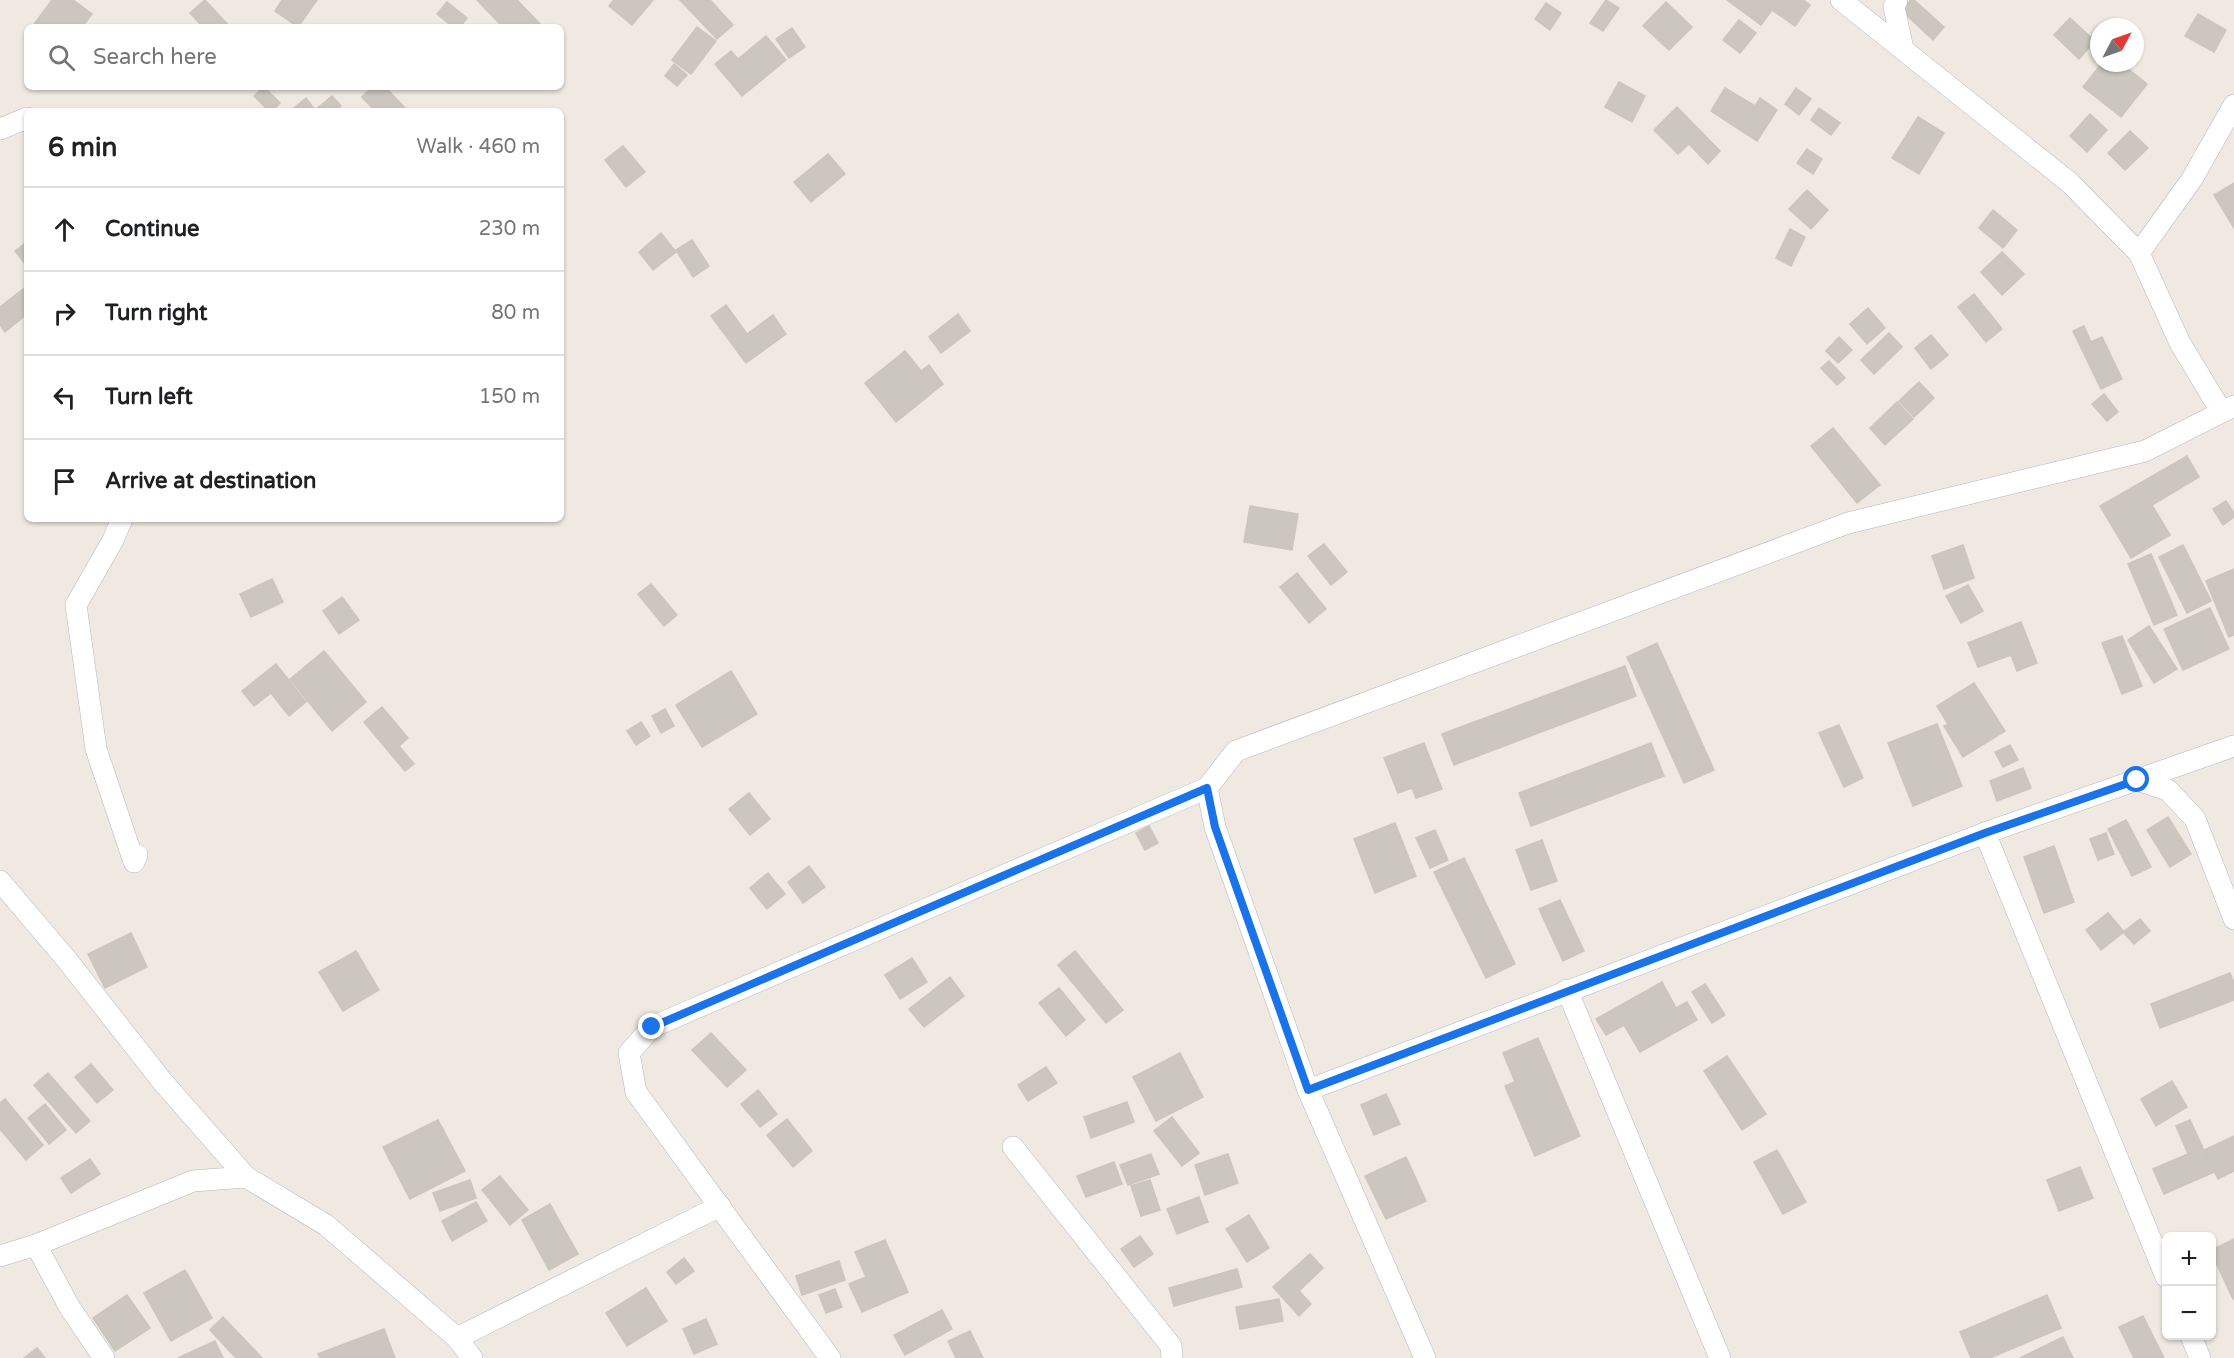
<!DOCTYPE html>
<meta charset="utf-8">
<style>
:root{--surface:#fff;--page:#f2f2f2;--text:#202124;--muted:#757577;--line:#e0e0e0}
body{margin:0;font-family:"Varela Round",sans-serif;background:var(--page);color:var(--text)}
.controls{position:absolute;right:18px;bottom:18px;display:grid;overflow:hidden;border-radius:9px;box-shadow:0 2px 4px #0004}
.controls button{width:54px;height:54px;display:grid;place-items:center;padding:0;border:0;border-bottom:2px solid var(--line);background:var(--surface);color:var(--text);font:30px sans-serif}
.compass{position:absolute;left:2090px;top:18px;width:54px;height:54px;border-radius:50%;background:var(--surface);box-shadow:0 2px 4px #0004;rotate:49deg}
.stop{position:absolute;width:18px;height:18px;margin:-14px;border:4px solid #1a73e8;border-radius:50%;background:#fff}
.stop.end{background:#1a73e8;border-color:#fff;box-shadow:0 2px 6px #0008}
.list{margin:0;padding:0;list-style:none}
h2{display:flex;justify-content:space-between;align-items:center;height:78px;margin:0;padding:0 24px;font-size:26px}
h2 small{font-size:20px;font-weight:400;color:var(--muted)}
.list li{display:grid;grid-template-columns:39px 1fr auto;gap:18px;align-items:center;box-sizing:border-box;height:84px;padding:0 24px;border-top:2px solid var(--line)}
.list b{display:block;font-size:22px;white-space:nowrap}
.list em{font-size:20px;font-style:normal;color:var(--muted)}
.icon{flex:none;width:33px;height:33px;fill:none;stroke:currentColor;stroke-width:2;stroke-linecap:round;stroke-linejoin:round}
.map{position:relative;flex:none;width:2234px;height:1358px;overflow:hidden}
.search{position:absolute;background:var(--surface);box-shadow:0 2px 4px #0004;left:24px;top:24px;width:540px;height:66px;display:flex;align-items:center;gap:15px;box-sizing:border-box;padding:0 21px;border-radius:9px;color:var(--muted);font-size:22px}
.panel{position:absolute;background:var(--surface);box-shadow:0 2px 4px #0004;left:24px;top:108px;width:540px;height:414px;border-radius:9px}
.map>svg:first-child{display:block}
</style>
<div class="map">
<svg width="2234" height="1358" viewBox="0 0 2234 1358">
<rect width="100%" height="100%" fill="#efe9e1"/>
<!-- building -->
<g fill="#cbc7bf" stroke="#cbc5ba" stroke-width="1.5">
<polygon points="52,0 73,0 92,14 82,27 32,27"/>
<polygon points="205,0 230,27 203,27 190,13"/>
<polygon points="282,0 317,0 298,27 275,11"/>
<polygon points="477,0 517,0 543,27 503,27"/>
<polygon points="614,0 653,0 632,25 609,6"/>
<polygon points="680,0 710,0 733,25 717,39"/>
<polygon points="1606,0 1619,8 1603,31 1590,23"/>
<polygon points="1727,0 1803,0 1810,5 1795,26 1772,10 1761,25"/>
<polygon points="1911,0 1914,0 1944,27 1933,40 1901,10"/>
<polygon points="447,2 467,18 460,27 453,27 437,14"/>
<polygon points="1666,2 1692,27 1669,50 1643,26"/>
<polygon points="1546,3 1561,13 1550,30 1535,19"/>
<polygon points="2198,14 2226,30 2214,52 2185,36"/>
<polygon points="2070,18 2095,41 2079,59 2054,35"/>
<polygon points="1739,20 1756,33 1740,53 1723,40"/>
<polygon points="697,27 716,41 691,74 672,60"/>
<polygon points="792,28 805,47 789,58 776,39"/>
<polygon points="766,36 786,60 742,96 715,64 731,51 738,59"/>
<polygon points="2102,63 2121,63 2147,84 2121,117 2083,87"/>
<polygon points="674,64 687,75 677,86 665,76"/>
<polygon points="1619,82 1645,96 1632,122 1605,107"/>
<polygon points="264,87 280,103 272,111 269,111 254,96"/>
<polygon points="372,87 385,87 408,111 375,111 362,97"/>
<polygon points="1725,88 1755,106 1760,98 1777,110 1757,141 1711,111"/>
<polygon points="1796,88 1811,99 1799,115 1785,104"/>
<polygon points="332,96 341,106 335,111 297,111 294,108 306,98 315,110"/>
<polygon points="1677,107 1720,151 1708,164 1689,144 1678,154 1654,130"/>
<polygon points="1819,108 1840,123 1831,135 1811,120"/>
<polygon points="2090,114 2107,130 2087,152 2070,136"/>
<polygon points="1918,117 1944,133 1919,174 1892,158"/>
<polygon points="2130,131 2148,148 2125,170 2108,153"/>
<polygon points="623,146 645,172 626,187 605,160"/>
<polygon points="1807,149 1822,159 1813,174 1797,163"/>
<polygon points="828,154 845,174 811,202 794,182"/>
<polygon points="2234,183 2234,228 2214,195"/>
<polygon points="1807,190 1828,210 1811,229 1789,209"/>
<polygon points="1993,210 2017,230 2003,248 1979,228"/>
<polygon points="1790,229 1805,237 1791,266 1776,258"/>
<polygon points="661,233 676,252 653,270 639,252"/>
<polygon points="692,240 709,266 693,277 676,250"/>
<polygon points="27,242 27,266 15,251"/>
<polygon points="2002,252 2024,274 2002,295 1981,272"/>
<polygon points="27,286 27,314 5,332 0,325 0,307"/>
<polygon points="1974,294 2002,329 1986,342 1958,307"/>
<polygon points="726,305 747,334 773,315 786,334 746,363 711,316"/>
<polygon points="1868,308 1885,328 1867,344 1850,324"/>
<polygon points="958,314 970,331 941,353 929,337"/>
<polygon points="2084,326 2091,342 2102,337 2122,379 2101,389 2073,331"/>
<polygon points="1889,333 1902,347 1874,374 1861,360"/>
<polygon points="1931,335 1948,355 1931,369 1915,348"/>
<polygon points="1839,337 1852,350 1838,363 1826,351"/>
<polygon points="905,351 921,371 929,365 943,384 896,422 865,383"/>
<polygon points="1829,361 1845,378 1837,385 1821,368"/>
<polygon points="1919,382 1934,398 1914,417 1899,401"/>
<polygon points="2104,394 2118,412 2107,421 2092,404"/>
<polygon points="1897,402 1913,419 1885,445 1870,428"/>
<polygon points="1833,428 1880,485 1857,503 1811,446"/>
<polygon points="2187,456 2199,477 2152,505 2170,535 2131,558 2100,506"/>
<polygon points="2226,501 2234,513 2234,517 2223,525 2213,509"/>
<polygon points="1250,506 1298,514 1292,550 1244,542"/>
<polygon points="1324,544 1347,572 1331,585 1308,556"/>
<polygon points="1963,545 1974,578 1944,589 1932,556"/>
<polygon points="2183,545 2211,601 2187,613 2159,557"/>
<polygon points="2151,554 2177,615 2154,625 2128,564"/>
<polygon points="2234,569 2234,635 2229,637 2206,581"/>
<polygon points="1297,573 1326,609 1309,623 1280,587"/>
<polygon points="272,579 283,602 251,617 240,594"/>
<polygon points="651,584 677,615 664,626 638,594"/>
<polygon points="1968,585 1983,611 1961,623 1946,596"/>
<polygon points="342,597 359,620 339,634 323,611"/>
<polygon points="2210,608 2229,649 2183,670 2164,629"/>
<polygon points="2021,622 2037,663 2017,671 2011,655 1978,667 1968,643"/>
<polygon points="2149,626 2177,669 2154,683 2128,640"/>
<polygon points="2122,636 2142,686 2122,694 2102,643"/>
<polygon points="1657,643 1714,770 1684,783 1627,657"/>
<polygon points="324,651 366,702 332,731 290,679"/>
<polygon points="276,664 306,702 289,716 271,693 254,706 242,691"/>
<polygon points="1625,666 1636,696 1454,765 1442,734"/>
<polygon points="731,671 757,714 702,747 676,705"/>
<polygon points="1974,683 2005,731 1963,757 1944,726 1948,724 1937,706"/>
<polygon points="382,707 408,738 399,746 414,764 405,771 364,722"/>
<polygon points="665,709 674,726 661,733 652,716"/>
<polygon points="641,722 650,736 636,745 627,731"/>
<polygon points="1937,724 1962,786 1913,806 1888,743"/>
<polygon points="1839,725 1863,778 1844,787 1819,733"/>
<polygon points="1424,743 1442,789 1416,798 1412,788 1398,793 1384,758"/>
<polygon points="1651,743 1664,776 1531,826 1519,793"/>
<polygon points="2010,745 2018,760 2003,767 1995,752"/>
<polygon points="2023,768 2031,788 1997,801 1990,781"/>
<polygon points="749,793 770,819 750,835 729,809"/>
<polygon points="2168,817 2191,854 2170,867 2147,830"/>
<polygon points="2126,820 2151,867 2132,876 2108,829"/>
<polygon points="1395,823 1416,876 1375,893 1354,839"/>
<polygon points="1149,826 1158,843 1145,850 1136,833"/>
<polygon points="1435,830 1448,860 1430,868 1416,838"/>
<polygon points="2106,833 2114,854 2098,860 2090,839"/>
<polygon points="1542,840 1557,881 1531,890 1516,850"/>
<polygon points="2054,846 2074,902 2044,913 2024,857"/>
<polygon points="1464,858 1515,964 1486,978 1434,872"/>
<polygon points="809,866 825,887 803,903 788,882"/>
<polygon points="768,873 785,894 767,909 750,888"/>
<polygon points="1560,900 1584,951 1563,961 1539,909"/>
<polygon points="2108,913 2124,932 2101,950 2086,930"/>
<polygon points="2140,919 2150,931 2134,944 2123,932"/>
<polygon points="131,933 147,967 105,988 88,954"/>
<polygon points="356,951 379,990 343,1011 319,972"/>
<polygon points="1075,951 1123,1010 1106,1023 1058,965"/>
<polygon points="912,958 927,982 900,999 885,975"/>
<polygon points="2230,973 2234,983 2234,1000 2160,1028 2151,1004"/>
<polygon points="950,977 964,996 924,1027 909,1009"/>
<polygon points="1662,982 1676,1008 1687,1002 1697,1020 1640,1052 1624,1025 1606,1035 1596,1019"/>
<polygon points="1705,984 1725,1015 1712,1023 1692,992"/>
<polygon points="1059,988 1085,1020 1066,1036 1039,1003"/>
<polygon points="711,1033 746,1070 727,1087 692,1050"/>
<polygon points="1538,1038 1580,1136 1535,1156 1505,1086 1515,1082 1503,1053"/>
<polygon points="1180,1053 1203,1097 1156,1121 1133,1077"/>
<polygon points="1727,1056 1766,1114 1742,1130 1704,1071"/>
<polygon points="91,1064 113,1090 97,1103 75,1077"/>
<polygon points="1046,1067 1057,1083 1028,1101 1018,1085"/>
<polygon points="48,1073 90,1121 76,1133 34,1085"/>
<polygon points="2172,1081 2187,1107 2156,1126 2141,1099"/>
<polygon points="758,1090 777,1114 760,1127 741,1104"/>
<polygon points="1386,1094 1400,1124 1374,1135 1361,1105"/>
<polygon points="5,1099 43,1145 26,1160 0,1129 0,1103"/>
<polygon points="1127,1102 1134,1122 1091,1138 1084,1117"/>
<polygon points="45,1104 66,1130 49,1144 28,1118"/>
<polygon points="1172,1117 1199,1153 1182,1166 1154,1131"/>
<polygon points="787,1119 812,1151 793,1167 767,1135"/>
<polygon points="438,1120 465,1171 410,1199 383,1147"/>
<polygon points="2190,1120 2214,1172 2164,1194 2153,1169 2188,1154 2176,1126"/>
<polygon points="2234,1136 2234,1171 2218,1179 2204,1150"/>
<polygon points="1777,1150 1806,1202 1783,1214 1754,1162"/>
<polygon points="1151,1154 1159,1174 1128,1185 1120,1165"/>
<polygon points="1228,1154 1238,1183 1205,1195 1195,1165"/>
<polygon points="1406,1157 1426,1201 1386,1219 1365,1176"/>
<polygon points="90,1159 100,1174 71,1193 61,1178"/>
<polygon points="1114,1162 1122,1184 1086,1197 1077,1176"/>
<polygon points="2080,1167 2093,1198 2059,1211 2047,1180"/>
<polygon points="500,1176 528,1210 510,1225 482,1190"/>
<polygon points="470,1180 476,1198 440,1211 433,1193"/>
<polygon points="1150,1180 1160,1210 1141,1216 1131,1186"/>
<polygon points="1199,1197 1208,1222 1177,1234 1167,1209"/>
<polygon points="476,1202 487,1221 452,1241 442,1221"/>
<polygon points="550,1204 578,1254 549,1270 522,1220"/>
<polygon points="1249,1215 1269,1248 1247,1262 1226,1229"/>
<polygon points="1140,1236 1153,1254 1134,1267 1121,1249"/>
<polygon points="2234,1239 2234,1298 2233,1299 2212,1254 2212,1250"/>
<polygon points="885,1240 908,1292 862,1312 849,1284 866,1277 855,1252"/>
<polygon points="1310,1254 1323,1268 1299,1291 1311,1304 1299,1316 1273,1287"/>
<polygon points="684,1258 694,1271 676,1284 667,1272"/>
<polygon points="839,1261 845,1280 802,1295 796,1276"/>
<polygon points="1237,1269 1242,1287 1174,1306 1169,1288"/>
<polygon points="185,1270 212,1318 171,1341 144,1293"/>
<polygon points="646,1288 667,1321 627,1346 606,1313"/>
<polygon points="835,1289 842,1307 826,1313 819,1295"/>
<polygon points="127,1295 150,1328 115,1351 93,1318"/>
<polygon points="2047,1295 2061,1328 1990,1358 1971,1358 1960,1332"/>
<polygon points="1279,1299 1283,1321 1240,1329 1236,1307"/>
<polygon points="942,1310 952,1329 905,1355 894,1335"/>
<polygon points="2143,1316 2164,1358 2134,1358 2119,1327"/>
<polygon points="223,1317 262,1358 236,1358 210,1330"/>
<polygon points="706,1319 717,1344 694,1354 683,1329"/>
<polygon points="384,1329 395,1358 320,1358 318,1354"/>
<polygon points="970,1331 983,1358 956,1358 948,1341"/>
<polygon points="2063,1337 2073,1358 2020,1358"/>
<polygon points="215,1341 223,1358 178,1358"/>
<polygon points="37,1348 45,1358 24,1358"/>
</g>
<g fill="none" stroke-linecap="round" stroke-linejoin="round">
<!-- street casing -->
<g stroke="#b4b7c1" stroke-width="22">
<g id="street">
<polyline points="1841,0 2070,183 2139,253 2180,343 2221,411"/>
<polyline points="1897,0 1894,7 1903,49"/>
<polyline points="0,129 27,118"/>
<polyline points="2139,253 2192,179 2234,105"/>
<polyline points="122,519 113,540 76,605 96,749 134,862 137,855"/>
<polyline points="2137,780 2168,790 2195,819 2234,919"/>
<polyline points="1985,833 2166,1277"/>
<polyline points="0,881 67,960 162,1081 246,1177 326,1225 457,1338 472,1358"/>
<polyline points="1567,990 1720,1358"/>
<polyline points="1308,1090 1985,833 2234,746"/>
<polyline points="1013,1147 1171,1346 1172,1358"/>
<polyline points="36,1245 70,1308 104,1358"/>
<polyline points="0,1256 36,1245 193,1181 246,1177"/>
<polyline points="2191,1336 2200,1358"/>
<polyline points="457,1338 720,1206"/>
<polyline points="830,1358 636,1092 629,1053 652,1027 1207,788"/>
<polyline points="1425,1358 1308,1090 1215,827 1207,788 1236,751 1848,523 2145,451 2234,406"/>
</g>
</g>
<!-- street -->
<use href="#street" stroke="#fff" stroke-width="21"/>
</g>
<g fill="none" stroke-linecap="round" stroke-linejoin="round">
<!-- route -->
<polyline stroke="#1a73e8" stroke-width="8" points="652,1027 1207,788 1215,827 1308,1090 1985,833 2137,780"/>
</g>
</svg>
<div class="controls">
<button>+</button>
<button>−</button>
</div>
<svg class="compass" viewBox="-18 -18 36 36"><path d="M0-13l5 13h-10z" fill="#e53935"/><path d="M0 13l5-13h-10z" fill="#757577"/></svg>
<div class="stop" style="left:2137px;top:780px"></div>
<div class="stop end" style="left:652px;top:1027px"></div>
<div class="search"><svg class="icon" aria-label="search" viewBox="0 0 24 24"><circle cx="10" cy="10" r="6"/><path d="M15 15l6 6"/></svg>Search here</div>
<section class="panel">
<h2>6 min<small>Walk · 460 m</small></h2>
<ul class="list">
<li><svg class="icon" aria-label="ahead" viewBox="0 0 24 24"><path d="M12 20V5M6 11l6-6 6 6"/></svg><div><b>Continue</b></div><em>230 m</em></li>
<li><svg class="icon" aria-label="right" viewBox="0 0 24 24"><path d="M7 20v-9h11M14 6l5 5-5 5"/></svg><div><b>Turn right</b></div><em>80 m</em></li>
<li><svg class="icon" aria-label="left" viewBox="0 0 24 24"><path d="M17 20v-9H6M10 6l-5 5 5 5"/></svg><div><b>Turn left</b></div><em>150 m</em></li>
<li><svg class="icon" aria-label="arrive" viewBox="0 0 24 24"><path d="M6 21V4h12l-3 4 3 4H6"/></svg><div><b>Arrive at destination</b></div></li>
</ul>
</section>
</div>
